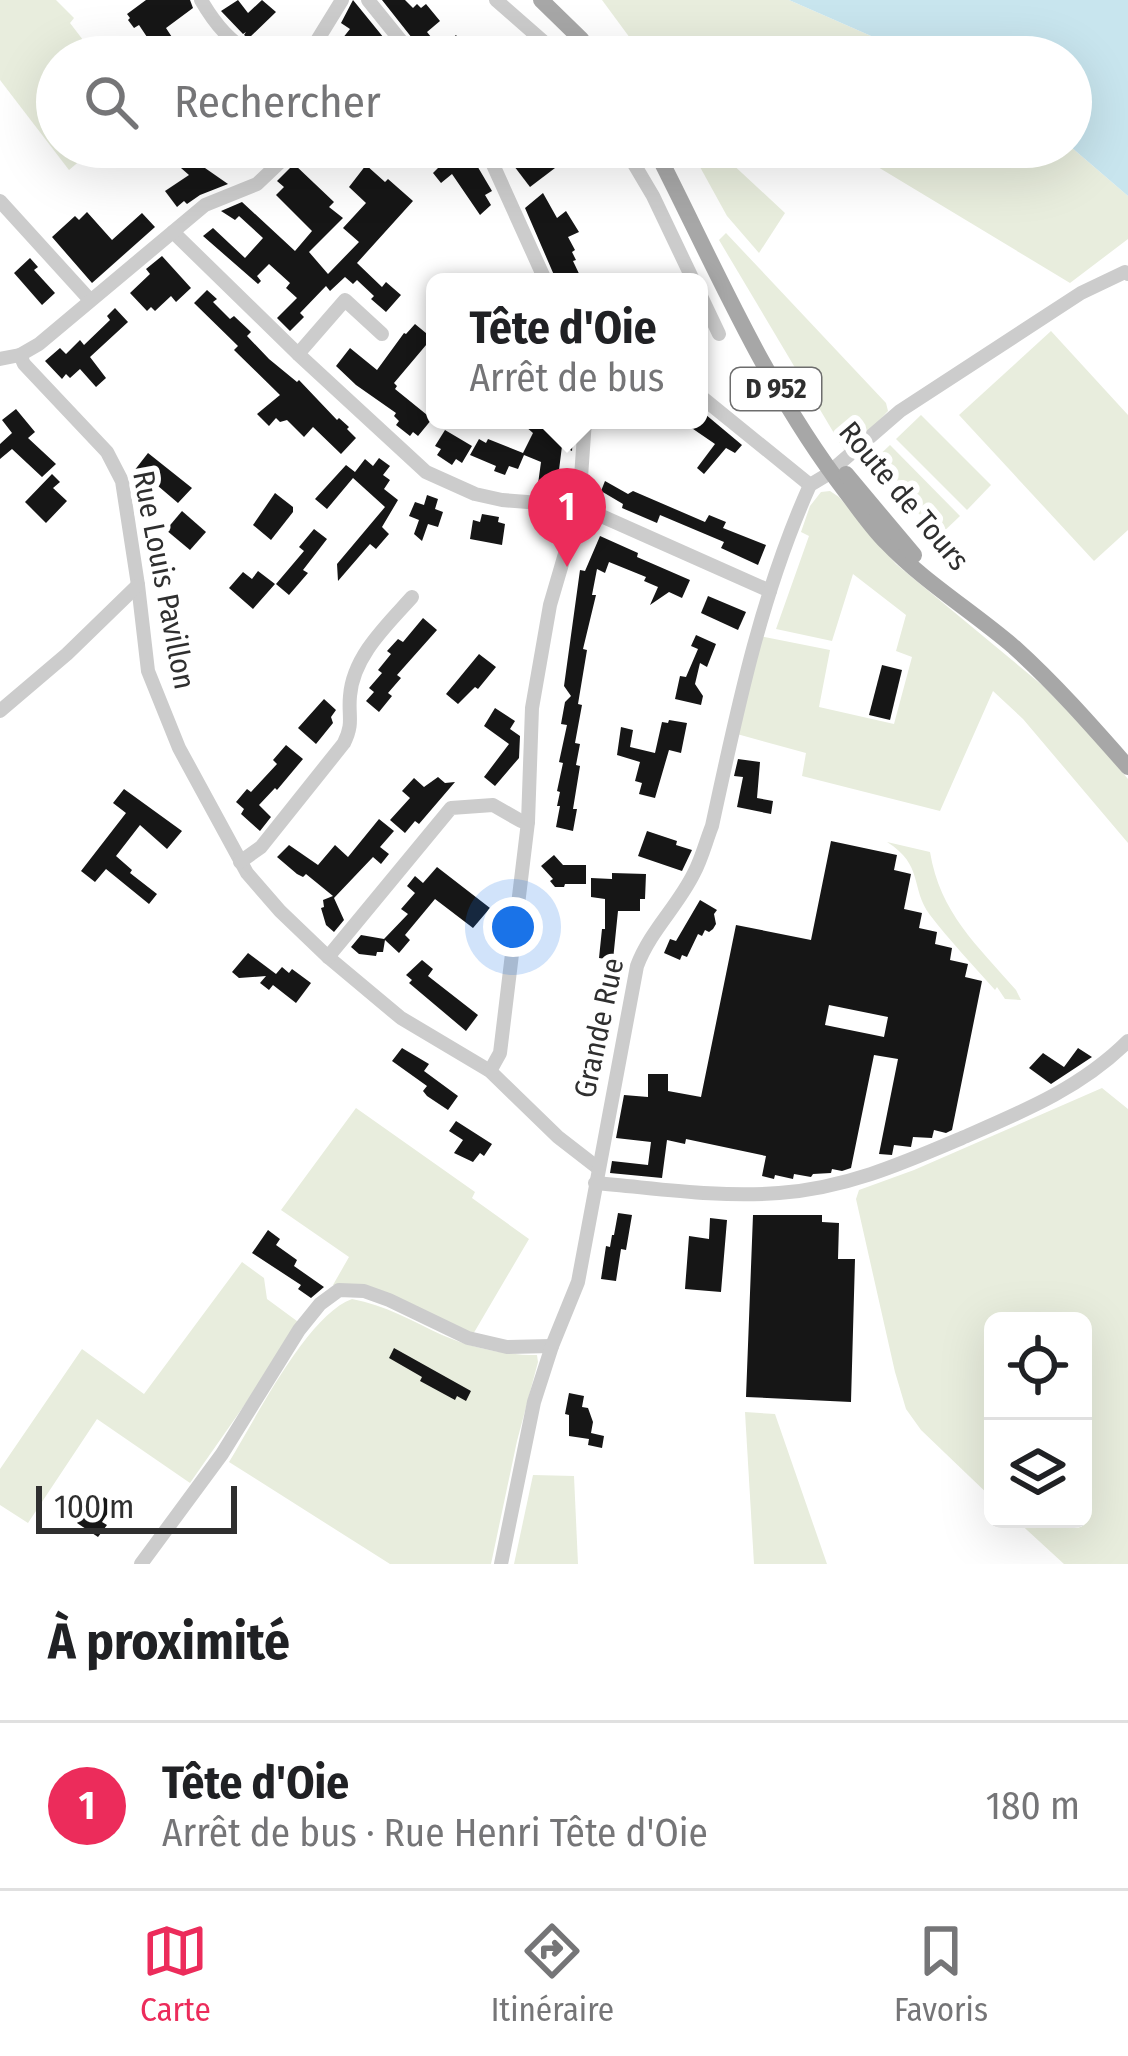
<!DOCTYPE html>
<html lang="fr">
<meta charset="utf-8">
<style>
:root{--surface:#fff;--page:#f2f2f2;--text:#202124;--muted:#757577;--line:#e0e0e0;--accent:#ec2c5b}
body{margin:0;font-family:"Fira Sans Condensed",sans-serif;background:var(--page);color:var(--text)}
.controls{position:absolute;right:36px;bottom:36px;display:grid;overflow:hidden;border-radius:18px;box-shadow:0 12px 48px #0002}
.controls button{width:108px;height:108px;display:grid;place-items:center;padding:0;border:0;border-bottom:3px solid var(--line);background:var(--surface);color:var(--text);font:60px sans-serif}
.scale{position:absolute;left:36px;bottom:30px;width:201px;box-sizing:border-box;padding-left:12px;border:6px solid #2f2f2f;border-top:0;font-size:33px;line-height:42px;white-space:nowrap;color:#2f2f2f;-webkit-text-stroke:9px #fff;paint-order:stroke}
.you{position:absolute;left:513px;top:927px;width:42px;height:42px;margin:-30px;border:9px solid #fff;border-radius:50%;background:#1a73e8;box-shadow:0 0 0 18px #1a73e833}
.badge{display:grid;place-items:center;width:78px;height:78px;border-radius:50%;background:var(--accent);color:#fff;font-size:39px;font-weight:700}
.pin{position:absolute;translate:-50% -99px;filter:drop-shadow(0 3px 6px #0008)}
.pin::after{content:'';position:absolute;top:63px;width:42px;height:36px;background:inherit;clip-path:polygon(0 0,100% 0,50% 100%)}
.popup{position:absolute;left:426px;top:273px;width:282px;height:156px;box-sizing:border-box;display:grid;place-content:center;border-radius:18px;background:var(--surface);filter:drop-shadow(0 3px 9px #0005);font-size:39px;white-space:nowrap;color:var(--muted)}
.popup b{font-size:45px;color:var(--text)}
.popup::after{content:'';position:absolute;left:50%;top:100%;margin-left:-24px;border:24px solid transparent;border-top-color:var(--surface)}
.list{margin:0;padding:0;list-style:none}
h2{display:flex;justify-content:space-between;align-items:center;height:156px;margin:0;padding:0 48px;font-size:51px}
h2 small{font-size:39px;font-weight:400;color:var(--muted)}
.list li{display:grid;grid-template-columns:78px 1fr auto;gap:36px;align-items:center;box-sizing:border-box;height:168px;padding:0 48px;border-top:3px solid var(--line)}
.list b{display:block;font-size:45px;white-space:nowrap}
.list p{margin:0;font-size:39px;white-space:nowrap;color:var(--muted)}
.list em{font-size:39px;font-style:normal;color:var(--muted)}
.icon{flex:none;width:66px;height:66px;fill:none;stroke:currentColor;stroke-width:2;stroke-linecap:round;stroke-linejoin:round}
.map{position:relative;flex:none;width:1128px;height:1564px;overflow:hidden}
.search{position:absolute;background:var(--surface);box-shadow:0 12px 48px #0002;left:36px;right:36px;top:36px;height:132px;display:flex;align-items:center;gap:30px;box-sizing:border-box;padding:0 42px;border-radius:66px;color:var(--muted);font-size:45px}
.sheet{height:324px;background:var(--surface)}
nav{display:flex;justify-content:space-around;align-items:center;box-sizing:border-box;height:168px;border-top:3px solid var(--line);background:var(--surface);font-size:33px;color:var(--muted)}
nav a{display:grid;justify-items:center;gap:6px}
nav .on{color:var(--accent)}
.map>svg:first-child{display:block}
</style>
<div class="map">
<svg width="1128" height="1564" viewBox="0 0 1128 1564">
<rect width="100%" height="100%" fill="#fff"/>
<!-- green -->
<g fill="#e8eddd">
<polygon points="0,0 56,0 74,18 70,23 96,57 57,57 57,147 109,147 103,154 96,147 69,170 0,80"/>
<polygon points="602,0 789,0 919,57 644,57"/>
<polygon points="689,147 714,147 785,213 759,253 727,216"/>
<polygon points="790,147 1071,147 1128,196 1128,239 1070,283 858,155 817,168"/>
<polygon points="726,233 886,403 888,411 862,439 844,450 719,240"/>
<polygon points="1051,331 1128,415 1128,530 1094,561 959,415"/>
<polygon points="921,415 991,485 967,510 896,439"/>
<polygon points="890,445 960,516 940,535 870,464"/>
<polygon points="830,491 839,497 896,564 1042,685 1092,736 1128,779 1128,843 1023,719 993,691 940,811 802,776 806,753 737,734 760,636 830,650 819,707 894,724 912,657 896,651 906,615 853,574 832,641 776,629 809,536 801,532 810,506 821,492"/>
<path d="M 887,842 L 930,852 C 940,913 977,945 1016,990 L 1021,1000 L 1005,999 L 997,987 L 995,990 C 973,965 950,941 930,915 C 910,888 924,865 887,842 Z"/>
<polygon points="1102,1088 1128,1109 1128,1564 1064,1564 1015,1519 1083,1519 1083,1321 993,1321 993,1499 921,1430 906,1409 895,1372 856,1199 859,1190 914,1170"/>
<polygon points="356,1108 475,1192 472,1198 529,1239 472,1336 366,1285 333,1285 349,1257 281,1210"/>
<polygon points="242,1262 264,1278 267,1299 301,1324 190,1483 97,1419 28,1523 0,1505 0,1469 82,1349 144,1394"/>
<path d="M 352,1299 C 385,1305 412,1321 442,1335 C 472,1348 505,1355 537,1355 L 538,1362 L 517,1441 L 491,1564 L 390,1564 L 229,1462 C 255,1420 307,1315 352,1299 Z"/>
<polygon points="745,1412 775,1414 827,1564 754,1564"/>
<polygon points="533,1475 574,1476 578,1564 514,1564"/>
</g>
<!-- water -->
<polygon fill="#c8e5ee" points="789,0 1128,0 1128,196 1071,147 1071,57 919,57"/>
<!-- building -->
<g fill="#161616" fill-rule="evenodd">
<polygon points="146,0 190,0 193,8 166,28 185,57 165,57 153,37 149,40 139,25 134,28 128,20 130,18 127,14"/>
<polygon points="238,0 248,13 262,0 276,12 250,37 270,49 266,57 262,48 244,35 246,32 243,34 221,11"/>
<polygon points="353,0 388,43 382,49 391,57 344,57 334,49 350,29 341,23"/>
<polygon points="382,0 405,0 413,8 417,4 421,8 426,4 440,21 427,32 440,48 456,35 466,48 473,43 480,51 473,57 427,57"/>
<polygon points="197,147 220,147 205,168 228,184 200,195 187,204 184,201 177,207 165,191 189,175 181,168"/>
<polygon points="459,147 466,147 492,191 485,195 491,205 480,215 452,174 441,183 433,173"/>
<polygon points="540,148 555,168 530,187 514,166"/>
<polygon points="294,164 334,202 329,207 343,218 309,252 328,274 359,242 343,228 366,203 349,187 366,165 385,182 388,179 413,201 357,263 382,287 386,282 401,295 386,312 371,299 374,296 357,280 353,284 345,277 330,291 326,286 300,313 304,317 290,331 277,318 297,298 286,288 290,283 269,264 257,276 261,281 258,284 203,236 213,228 245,258 263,238 239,216 235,220 221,211 242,202 295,251 312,231 276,195 284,187 277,181"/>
<polygon points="543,193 557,218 566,211 579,232 568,237 575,250 572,252 576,260 573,261 583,282 557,282 525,208"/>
<polygon points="87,212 112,240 142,213 155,227 92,283 52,237 75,216 79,220"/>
<polygon points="162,256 191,288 176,302 171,296 155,311 151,307 147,311 130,293 150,274 146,269"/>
<polygon points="30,258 38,267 34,270 55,293 42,305 14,273"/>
<polygon points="207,290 217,299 213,302 230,319 234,316 251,332 247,336 269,359 297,382 299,380 337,420 339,418 349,427 347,429 356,438 341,454 313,427 304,437 287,420 280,422 276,418 269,426 257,414 280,395 234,350 238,346 194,303"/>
<polygon points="115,308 128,322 90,357 106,378 96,387 80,369 70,378 66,374 62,379 45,361 60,348 66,354 80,340 84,345 110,320 107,316"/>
<polygon points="415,324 432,338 394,383 397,386 395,389 432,419 418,436 413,432 410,436 396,425 399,421 394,416 396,413 356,385 336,366 350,348 377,370 404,333 406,334"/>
<polygon points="16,409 35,432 28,438 56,464 42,477 12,449 0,459 0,444 12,433 2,420"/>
<polygon points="699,409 742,445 735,453 726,448 704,474 697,468 715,444 680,420 699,420"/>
<polygon points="518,420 538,420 573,437 572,451 562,446 557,486 538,484 541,462 524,455 518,469 509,466 505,475 494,471 496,466 470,455 479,439 486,443 488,439 523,453 533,433"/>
<polygon points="445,430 472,446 462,463 456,459 452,465 437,455 441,449 435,446"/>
<polygon points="148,453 192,488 178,503 151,480 148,483 134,471"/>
<polygon points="379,458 390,466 383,475 390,480 384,489 398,500 382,527 389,534 376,549 370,544 338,581 337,564 385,507 353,478 327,509 315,499 346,465 355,472 365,459 373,466"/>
<polygon points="52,474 60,482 53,488 67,501 46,523 25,502"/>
<polygon points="605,481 628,494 633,491 705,522 709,515 726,522 723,528 766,545 758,565 721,548 724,542 660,515 657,523 622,508 623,504 601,491"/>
<polygon points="275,493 293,507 293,512 271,540 253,525"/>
<polygon points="427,495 438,499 435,509 443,512 438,527 428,524 422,541 414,534 419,520 409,516 415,502 424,505"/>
<polygon points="182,511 206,532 190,550 166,530"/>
<polygon points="482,514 499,517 498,522 505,524 502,545 470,539 473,520 480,522"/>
<polygon points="314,529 327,539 303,570 308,573 289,595 276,584 304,551 299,547"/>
<polygon points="600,536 638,553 637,557 690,580 682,598 669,592 650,605 658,587 644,581 646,577 609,562 605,573 597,569 592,595 596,595 583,649 587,650 578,704 582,705 575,743 580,744 576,765 580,766 573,809 577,809 573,831 556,827 560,806 557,806 560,792 557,791 563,763 559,762 567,725 561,724 565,702 571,696 564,686 580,570 585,571"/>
<polygon points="258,571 275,584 253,609 229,588 243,572 252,579"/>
<polygon points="708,596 746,612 738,630 701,613"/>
<polygon points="423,618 437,630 397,675 401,678 388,693 392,696 379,712 366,701 374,692 369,688 382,673 378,670 391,654 387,651 398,639 403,642"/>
<polygon points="696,635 716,644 707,667 700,663 695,684 703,696 701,705 675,699 680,676 686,677 698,649 691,646"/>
<polygon points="479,654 496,667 478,689 475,687 458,704 446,694"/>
<polygon points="882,665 902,670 890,720 869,715"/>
<polygon points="324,699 336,710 331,717 333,723 316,744 298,728"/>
<polygon points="495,708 515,721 510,729 520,736 519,758 495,786 484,777 509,744 484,726"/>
<polygon points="669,720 687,723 681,753 669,750 655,798 639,794 642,783 635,781 640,762 617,755 621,727 633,730 630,747 655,753 662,722 668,723"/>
<polygon points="286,745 303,759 277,790 275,788 259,805 271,817 260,831 241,814 244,809 236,802 247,789 251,792 277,764 273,760"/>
<polygon points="738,759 760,762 757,798 773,801 771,814 737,807 743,777 734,776"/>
<polygon points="438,777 445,783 455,782 419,824 415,821 405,833 390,820 410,798 402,791 414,778 424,787"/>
<polygon points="124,789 182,831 167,849 140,825 116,856 132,870 130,873 157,894 149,904 106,869 95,882 81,871 126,813 113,803"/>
<polygon points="379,819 394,831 380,847 389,854 381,864 373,857 334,898 344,920 334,932 326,925 321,908 324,907 323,900 333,896 306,874 303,877 297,874 277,857 289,845 318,865 335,845 348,857"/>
<polygon points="647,831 677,841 676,845 692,850 682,871 638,856"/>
<path d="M 831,841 L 897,855 L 894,870 L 911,874 L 904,909 L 922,913 L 919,928 L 937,932 L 935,944 L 952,948 L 950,960 L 968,964 L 965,977 L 982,981 L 952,1130 L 946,1133 L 934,1130 L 932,1138 L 913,1137 L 911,1147 L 894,1145 L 892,1155 L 879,1154 L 898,1059 L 874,1055 L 851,1168 L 842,1171 L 832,1169 L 831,1173 L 813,1174 L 811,1177 L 794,1174 L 793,1179 L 775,1175 L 774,1179 L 762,1176 L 766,1156 L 686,1139 L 685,1144 L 667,1140 L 662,1178 L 610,1173 L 612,1161 L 648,1165 L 651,1142 L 616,1138 L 624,1095 L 648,1097 L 648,1074 L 668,1074 L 668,1091 L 701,1097 L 736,925 L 811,940 ZM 829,1005 L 888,1017 L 884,1037 L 825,1025 Z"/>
<polygon points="554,855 563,865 586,865 586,884 565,884 564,887 555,887 550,881 553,879 541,866"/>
<polygon points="437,867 490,908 473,928 435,899 405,935 410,940 399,953 385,940 383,952 377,952 376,956 359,954 351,947 361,935 384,939 408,914 401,909 415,893 407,886 415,876 423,883"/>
<polygon points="612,873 646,874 645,899 640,899 640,911 618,911 613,960 599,958 602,929 605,929 605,899 591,897 591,878 612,879"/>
<polygon points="700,900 717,910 714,914 716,924 713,929 709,932 705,930 702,936 698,934 687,957 682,955 680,960 664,953 670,939 676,941"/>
<polygon points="248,953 276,974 282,967 289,973 292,969 311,983 296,1003 273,985 269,990 260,983 266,976 239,978 232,972"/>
<polygon points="422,960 433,969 428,976 478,1015 466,1031 409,983 412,980 406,975"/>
<polygon points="402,1048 429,1064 424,1071 458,1096 448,1110 427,1096 423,1091 427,1086 392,1061"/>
<polygon points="1078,1048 1092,1057 1051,1084 1029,1068 1043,1053 1064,1067"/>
<polygon points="456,1121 492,1144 484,1156 480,1153 473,1162 454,1153 463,1140 449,1131"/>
<polygon points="618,1213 632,1215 626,1250 621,1249 616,1281 601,1279 606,1246 610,1247 612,1235 614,1235"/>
<polygon points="753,1215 822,1215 822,1222 839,1223 838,1259 855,1259 851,1402 746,1397"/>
<polygon points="710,1218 727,1220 721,1292 685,1289 689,1236 709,1239"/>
<polygon points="268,1230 280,1239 276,1245 297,1260 294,1266 324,1287 311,1298 298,1289 301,1285 252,1253"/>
<polygon points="394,1348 471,1391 466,1401 457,1396 455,1400 420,1381 422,1377 389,1358"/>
<polygon points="569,1393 584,1396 582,1407 588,1408 593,1422 591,1433 604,1436 602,1448 588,1445 589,1439 569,1436 569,1415 565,1414"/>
<polygon points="104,1497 114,1504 102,1522 107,1525 98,1537 77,1523 90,1503 93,1505 98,1499 102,1501"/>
</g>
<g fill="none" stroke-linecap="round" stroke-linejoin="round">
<!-- minor -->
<g stroke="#ccc" stroke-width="14">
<path d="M 201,0 C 216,26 230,41 255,57"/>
<polyline points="368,0 414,57"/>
<polyline points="496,0 561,57"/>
<polyline points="307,57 342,0"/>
<polyline points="485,147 546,282"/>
<polyline points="624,147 653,196 694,282"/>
<polyline points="0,201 90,300"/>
<polyline points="173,232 298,354 426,472 475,494 502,500 579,506 770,591"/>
<polyline points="699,292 719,334"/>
<polyline points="298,354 345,300 382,334"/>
<polyline points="20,355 24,364 107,452 122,481 138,585 148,671 179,748 247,873 280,911 328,957 401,1018 490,1071 558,1137 598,1168"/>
<polyline points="0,359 20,355 39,344 205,205 257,184 296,147"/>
<polyline points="699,395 810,485"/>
<polyline points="0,711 67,654 138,585"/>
<path d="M 240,862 L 261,847 L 344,743 C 354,723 348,716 350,696 C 353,656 387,625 412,597"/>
<polyline points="328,957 451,808 493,805 521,821 528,822"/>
<polyline points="490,1071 500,1053 528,822 532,708 550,605 579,506 585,420"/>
<path d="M 595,1183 C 656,1188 717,1198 779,1193 C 846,1188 901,1164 962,1138 C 1022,1112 1081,1088 1128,1041"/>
<polyline points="141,1564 222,1454 299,1330 320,1304 339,1290 364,1291 389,1300 468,1338 507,1347 552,1346"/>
<path d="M 501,1564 L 534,1402 L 552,1346 L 578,1282 L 637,966 C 650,931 678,906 694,873 C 702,858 706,841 712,826 C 737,710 761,594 810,485 L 825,476 L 900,411 L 1081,293 L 1125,272 L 1128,274"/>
</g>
<!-- major -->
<g stroke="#a7a7a7" stroke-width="16">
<polyline points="541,0 581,39 594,57"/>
<path d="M 654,147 C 714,264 765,387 846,492 C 859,509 871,527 886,542 C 924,582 972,611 1014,647 C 1055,684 1091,725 1128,767"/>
<polyline points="846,474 914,555"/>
</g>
</g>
<g text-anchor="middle" stroke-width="12" stroke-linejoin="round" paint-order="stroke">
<!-- shield labels -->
<rect fill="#fff" stroke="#6d6d6d" stroke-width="3" x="731" y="368" width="90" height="42" rx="9"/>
<g font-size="27" font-weight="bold" fill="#2f2f2f">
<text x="776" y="398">D 952</text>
</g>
<!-- street labels -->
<g font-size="30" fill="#2f2f2f" stroke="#fff">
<text transform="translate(904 496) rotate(50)" y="10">Route de Tours</text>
<text transform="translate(164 580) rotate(79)" y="10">Rue Louis Pavillon</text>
<text transform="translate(599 1028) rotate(-78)" y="10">Grande Rue</text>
</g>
</g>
</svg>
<div class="controls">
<button><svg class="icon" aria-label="locate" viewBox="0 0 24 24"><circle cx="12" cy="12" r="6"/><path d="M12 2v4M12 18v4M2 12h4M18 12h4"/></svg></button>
<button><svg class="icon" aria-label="layers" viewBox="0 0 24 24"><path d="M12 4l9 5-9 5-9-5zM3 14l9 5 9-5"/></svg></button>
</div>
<div class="scale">100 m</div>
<div class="you"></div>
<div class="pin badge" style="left:567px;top:567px">1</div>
<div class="popup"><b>Tête d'Oie</b>Arrêt de bus</div>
<div class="search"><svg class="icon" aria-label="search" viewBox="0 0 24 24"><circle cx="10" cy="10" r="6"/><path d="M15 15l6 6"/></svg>Rechercher</div>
</div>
<section class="sheet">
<h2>À proximité<small></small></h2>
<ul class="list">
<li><span class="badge">1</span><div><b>Tête d'Oie</b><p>Arrêt de bus · Rue Henri Tête d'Oie</p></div><em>180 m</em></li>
</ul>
</section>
<nav>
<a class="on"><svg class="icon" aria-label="map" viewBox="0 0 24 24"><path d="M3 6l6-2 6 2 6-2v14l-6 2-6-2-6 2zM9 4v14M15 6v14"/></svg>Carte</a>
<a><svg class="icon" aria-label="directions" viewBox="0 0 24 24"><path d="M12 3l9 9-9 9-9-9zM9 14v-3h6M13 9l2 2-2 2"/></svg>Itinéraire</a>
<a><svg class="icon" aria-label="saved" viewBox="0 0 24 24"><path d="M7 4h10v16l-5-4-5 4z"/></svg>Favoris</a>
</nav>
